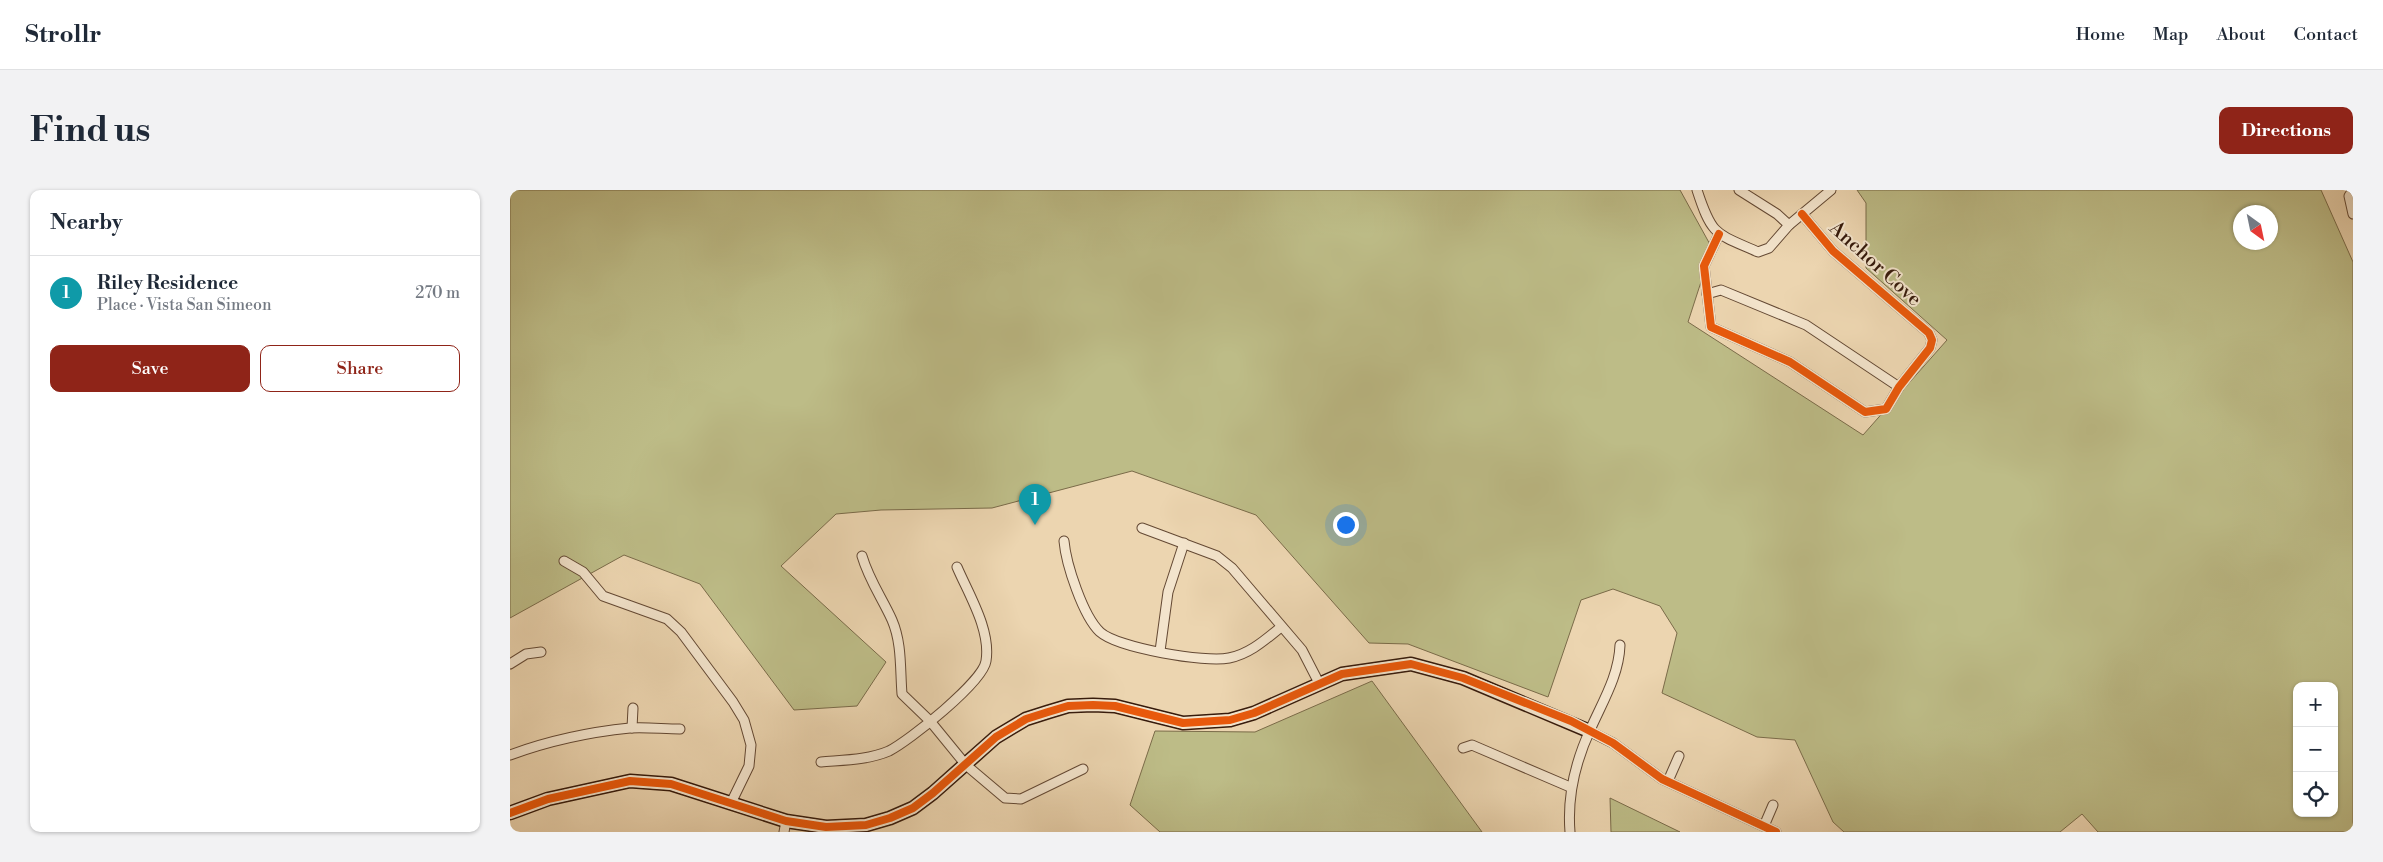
<!DOCTYPE html>
<meta charset="utf-8">
<style>
:root{--surface:#fff;--page:#f2f2f3;--text:#1f2937;--muted:#747a83;--line:#e0e1e3;--accent:#8f2418}
body{margin:0;font-family:"Libre Bodoni",serif;background:var(--page);color:var(--text)}
.controls{position:absolute;right:15px;bottom:15px;display:grid;overflow:hidden;border-radius:10px;box-shadow:0 1px 4px #0004}
.controls button{width:45px;height:45px;display:grid;place-items:center;padding:0;border:0;border-bottom:1px solid var(--line);background:var(--surface);color:var(--text);font:25px sans-serif}
.compass{position:absolute;left:1723px;top:15px;width:45px;height:45px;border-radius:50%;background:var(--surface);box-shadow:0 1px 4px #0004;rotate:147deg}
.you{position:absolute;left:835px;top:334px;width:18px;height:18px;margin:-12px;border:4px solid #fff;border-radius:50%;background:#1a73e8;box-shadow:0 0 0 8px #1a73e833}
.badge{display:grid;place-items:center;width:32px;height:32px;border-radius:50%;background:var(--accent);color:#fff;font-size:16px;font-weight:700}
.pin{position:absolute;translate:-50% -41px;filter:drop-shadow(0 1px 2px #0008)}
.pin::after{content:'';position:absolute;top:26px;width:18px;height:15px;background:inherit;clip-path:polygon(0 0,100% 0,50% 100%)}
.list{margin:0;padding:0;list-style:none}
h2{display:flex;justify-content:space-between;align-items:center;height:65px;margin:0;padding:0 20px;font-size:21px}
h2 small{font-size:16px;font-weight:400;color:var(--muted)}
.list li{display:grid;grid-template-columns:32px 1fr auto;gap:15px;align-items:center;box-sizing:border-box;height:75px;padding:0 20px;border-top:1px solid var(--line)}
.list b{display:block;font-size:19px;white-space:nowrap}
.list p{margin:0;font-size:16px;white-space:nowrap;color:var(--muted)}
.list em{font-size:16px;font-style:normal;color:var(--muted)}
.actions{display:flex;gap:10px;padding:15px 20px}
.actions a{flex:1;padding:11px 0;border:1px solid var(--accent);border-radius:10px;text-align:center;font-size:18px;color:var(--accent)}
.actions .main{background:var(--accent);color:#fff}
.icon{flex:none;width:28px;height:28px;fill:none;stroke:currentColor;stroke-width:2;stroke-linecap:round;stroke-linejoin:round}
.map{position:relative;flex:none;width:1843px;height:642px;overflow:hidden;border-radius:10px}
header{display:flex;align-items:center;gap:30px;box-sizing:border-box;height:70px;padding:0 25px;background:var(--surface);border-bottom:1px solid var(--line)}
header strong{font-size:24px}
nav{display:flex;gap:28px;margin-inline-start:auto;font-size:18px}
.intro{display:flex;align-items:center;justify-content:space-between;box-sizing:border-box;height:120px;padding:0 30px}
h1{margin:0;font-size:35px}
.button{padding:12px 22px;border-radius:10px;background:var(--accent);color:#fff;font-size:18px;font-weight:700}
main{display:flex;gap:30px;padding:0 30px}
aside{flex:1;background:var(--surface);border-radius:10px;box-shadow:0 1px 4px #0004}
.map>svg:first-child{display:block}
</style>
<header>
<strong>Strollr</strong>
<nav><a>Home</a><a>Map</a><a>About</a><a>Contact</a></nav>
</header>
<div class="intro"><h1>Find us</h1><a class="button">Directions</a></div>
<main>
<aside>
<h2>Nearby<small></small></h2>
<ul class="list">
<li><span class="badge" style="background:#0f9aa8">1</span><div><b>Riley Residence</b><p>Place · Vista San Simeon</p></div><em>270 m</em></li>
</ul>
<div class="actions"><a class="main">Save</a><a>Share</a></div>
</aside>
<div class="map">
<svg width="1843" height="642" viewBox="0 0 1843 642">
<rect width="100%" height="100%" fill="#ecd5b0"/>
<filter id="stains"><feTurbulence type="fractalNoise" baseFrequency=".004" numOctaves="4"/><feColorMatrix values="0 0 0 0 .2 0 0 0 0 .09 0 0 0 0 .02 0 0 0 .5 -.17"/></filter>
<radialGradient id="worn" r=".72"><stop offset=".6" stop-color="#630" stop-opacity="0"/><stop offset="1" stop-color="#630" stop-opacity=".3"/></radialGradient>
<!-- green -->
<g fill="#bdbc87" stroke="#7a6b49" fill-rule="evenodd">
<path d="M 0,0 L 1170,0 L 1202,58 L 1178,132 L 1353,245 L 1437,150 L 1356,78 L 1356,13 L 1347,0 L 1811,0 L 1843,72 L 1843,642 L 1588,642 L 1572,624 L 1550,642 L 1334,642 L 1323,632 L 1285,550 L 1247,547 L 1152,503 L 1167,443 L 1150,416 L 1103,399 L 1071,410 L 1038,507 L 898,454 L 859,453 L 746,325 L 622,281 L 482,318 L 371,320 L 326,324 L 271,376 L 376,472 L 347,516 L 284,520 L 190,394 L 114,365 L 0,428 ZM 1730,22 L 1760,22 L 1760,52 L 1730,52 ZM 1787,496 L 1824,496 L 1824,623 L 1787,623 Z"/>
<polygon points="862,491 972,642 650,642 620,615 645,541 745,542"/>
<polygon points="1100,608 1170,642 1101,642"/>
</g>
<g fill="none" stroke-linecap="round" stroke-linejoin="round">
<!-- street casing -->
<g stroke="#644934" stroke-width="11">
<g id="street">
<path d="M 1187,0 C 1202,46 1205,43 1248,62 L 1259,58 L 1279,35 L 1321,0"/>
<polyline points="1229,0 1267,24 1279,35"/>
<polyline points="1843,0 1839,6 1843,24"/>
<polyline points="1209,44 1194,76 1201,137 1280,172 1355,222 1376,219 1389,197 1420,158 1422,150 1419,143 1323,61 1292,24"/>
<polyline points="1197,104 1211,100 1296,135 1389,197"/>
<polyline points="632,338 707,366 722,378 792,460 809,493"/>
<path d="M 554,351 C 556,374 573,426 590,442 C 608,458 695,473 719,468 C 740,464 756,449 771,437"/>
<path d="M 352,366 C 359,390 372,408 382,430 C 392,453 390,479 392,504 L 420,531 L 456,575 L 495,608 L 511,609 L 573,579"/>
<polyline points="54,371 73,382 93,406 157,429 171,442 223,512 234,530 241,555 239,576 221,613"/>
<polyline points="650,461 658,402 674,353"/>
<polyline points="0,474 16,464 31,462"/>
<polyline points="122,538 123,518"/>
<polyline points="1079,541 1103,553 1152,589 1266,642"/>
<polyline points="953,558 962,555 1060,597"/>
<path d="M 0,565 C 38,551 80,542 120,538 C 137,537 154,539 170,539"/>
<path d="M 311,572 C 334,570 358,570 379,561 C 399,551 473,492 476,471 C 481,440 459,405 447,377"/>
<polyline points="1158,591 1169,566"/>
<polyline points="1254,636 1263,615"/>
<polyline points="274,642 276,631"/>
<path d="M 1060,642 C 1057,605 1065,572 1081,538 C 1093,511 1109,485 1110,455"/>
</g>
</g>
<!-- secondary casing -->
<g stroke="#361a0b" stroke-width="15">
<polyline id="secondary" points="0,623 38,609 120,591 161,594 276,631 316,637 356,635 380,628 403,618 423,603 486,547 516,529 538,522 558,516 583,515 605,516 673,533 720,530 744,523 832,484 901,474 953,488 1079,541"/>
</g>
<!-- street -->
<use href="#street" stroke="#f3e4cc" stroke-width="9"/>
<!-- secondary -->
<use href="#secondary" stroke="#f3e4cc" stroke-width="12"/>
<!-- cycleway casing -->
<g stroke="#f3e4cc" stroke-width="11">
<g id="cycleway">
<polyline points="1209,44 1194,76 1201,137 1280,172 1355,222 1376,219 1389,197 1420,158 1422,150 1419,143 1323,61 1292,24"/>
<polyline points="0,623 38,609 120,591 161,594 276,631 316,637 356,635 380,628 403,618 423,603 486,547 516,529 538,522 558,516 583,515 605,516 673,533 720,530 744,523 832,484 901,474 953,488 1061,531 1103,553 1152,589 1266,642"/>
</g>
</g>
<!-- cycleway -->
<use href="#cycleway" stroke="#e8590c" stroke-width="8"/>
</g>
<g text-anchor="middle" stroke-width="4" stroke-linejoin="round" paint-order="stroke">
<!-- street labels -->
<g font-size="20" fill="#361a0b" stroke="#f3e4cc">
<text transform="translate(1366 73) rotate(42)" y="7">Anchor Cove</text>
</g>
</g>
<rect width="100%" height="100%" filter="url(#stains)"/>
<rect width="100%" height="100%" fill="url(#worn)"/>
</svg>
<div class="controls">
<button>+</button>
<button>−</button>
<button><svg class="icon" aria-label="locate" viewBox="0 0 24 24"><circle cx="12" cy="12" r="6"/><path d="M12 2v4M12 18v4M2 12h4M18 12h4"/></svg></button>
</div>
<svg class="compass" viewBox="-18 -18 36 36"><path d="M0-13l5 13h-10z" fill="#e53935"/><path d="M0 13l5-13h-10z" fill="#747a83"/></svg>
<div class="you"></div>
<div class="pin badge" style="left:525px;top:335px;background:#0f9aa8">1</div>
</div>
</main>
